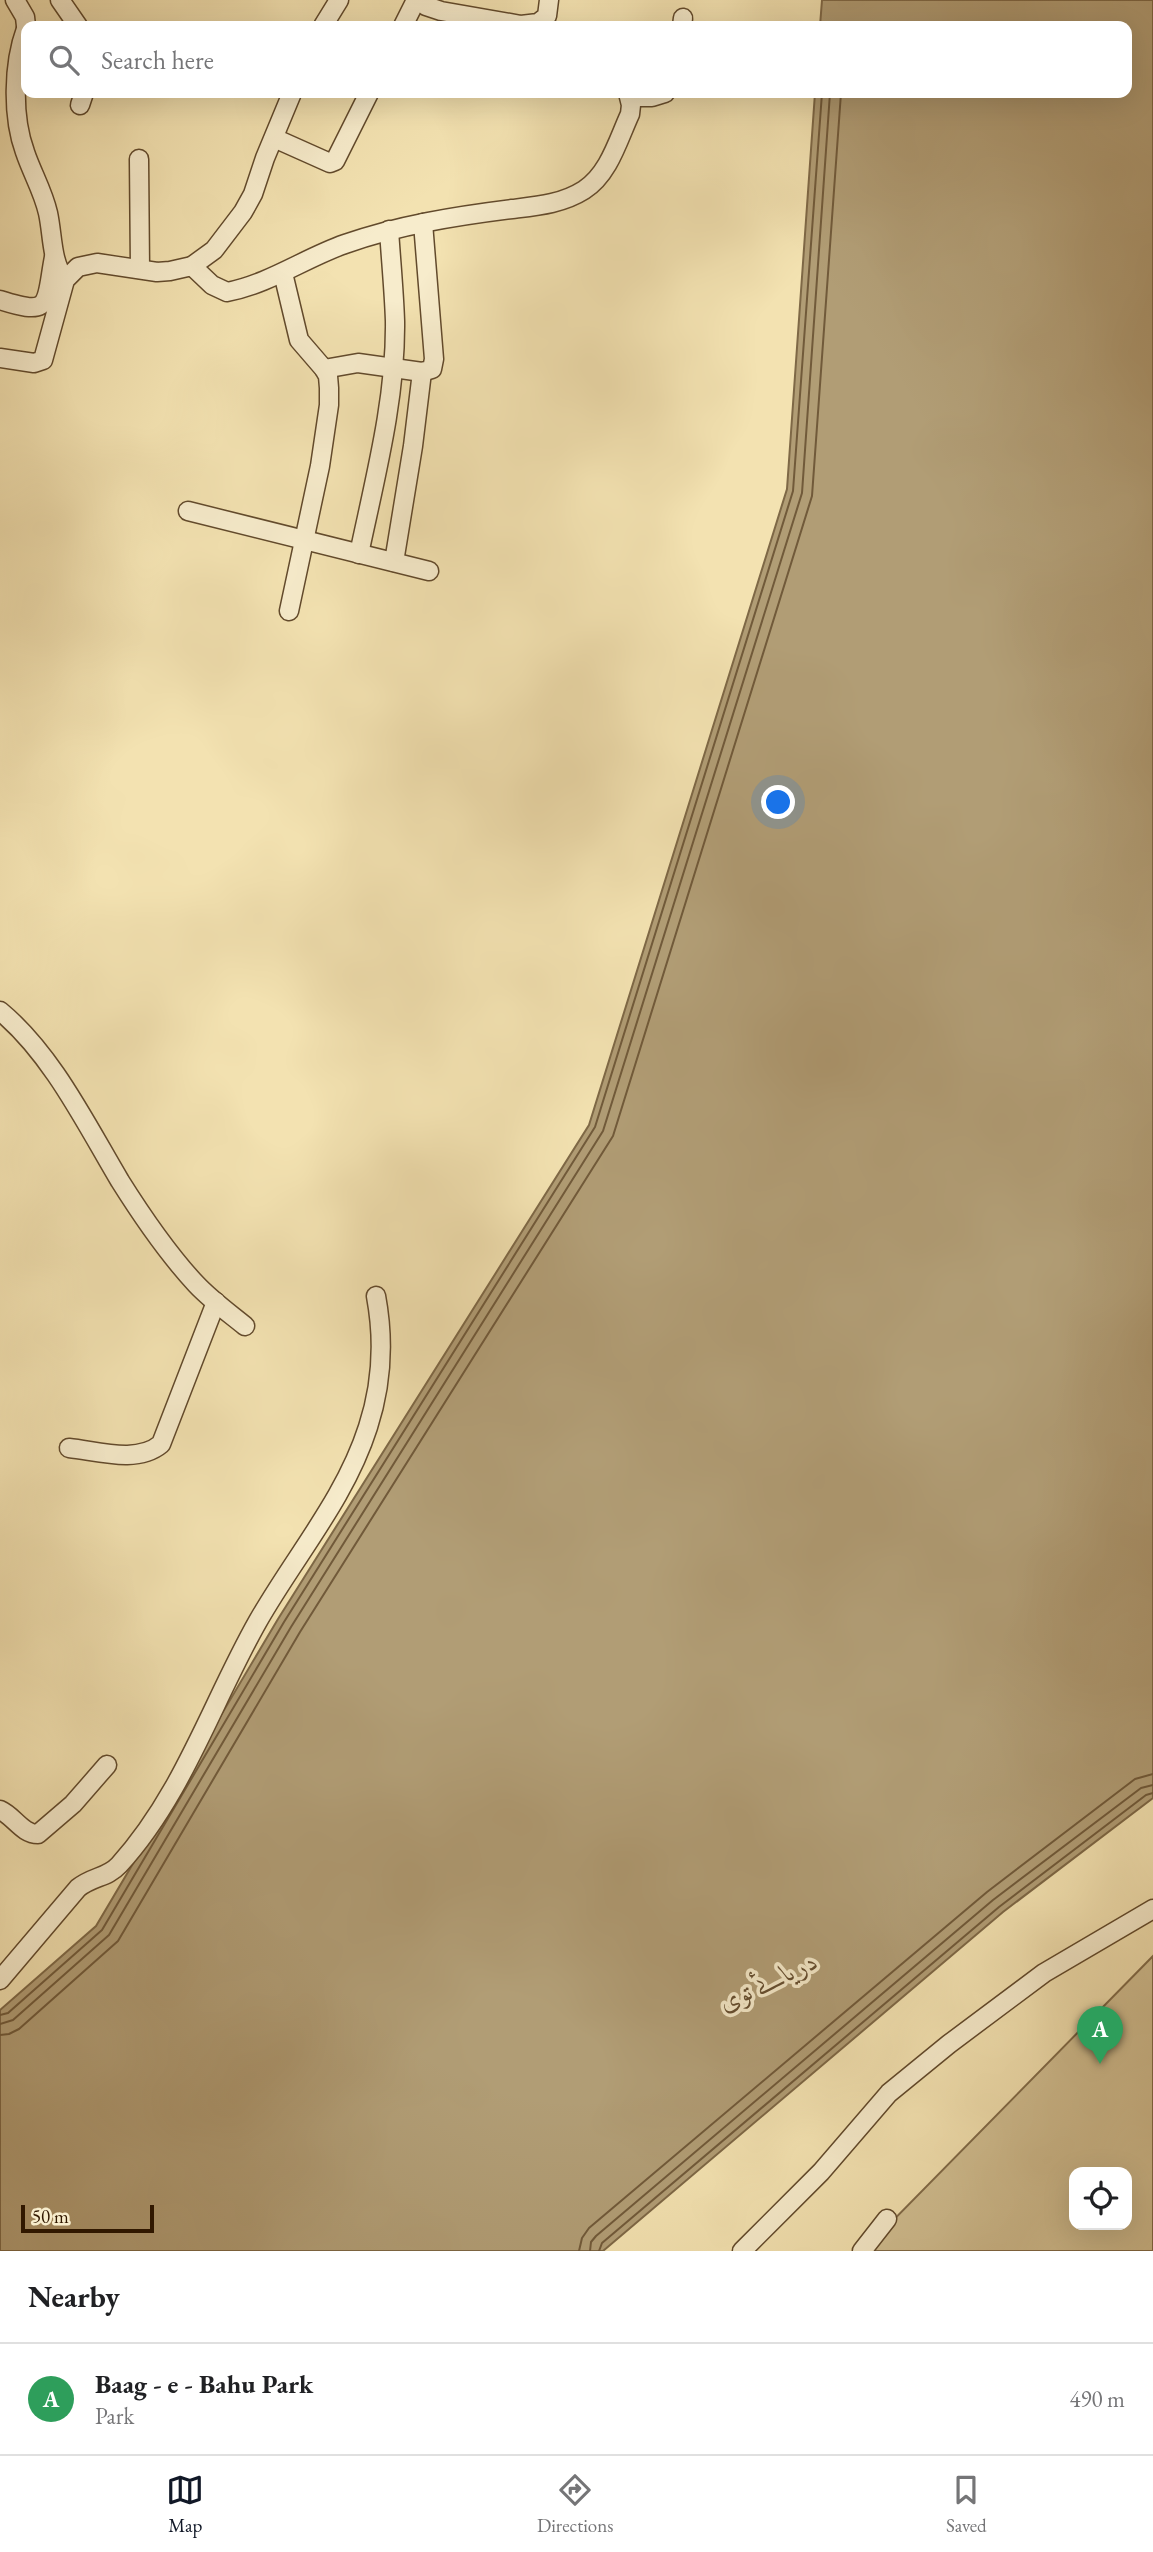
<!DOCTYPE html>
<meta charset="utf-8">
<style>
:root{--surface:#fff;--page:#f6f6f6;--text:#202124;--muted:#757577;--line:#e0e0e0;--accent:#111827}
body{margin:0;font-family:"EB Garamond",Amiri,serif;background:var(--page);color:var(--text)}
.controls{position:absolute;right:21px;bottom:21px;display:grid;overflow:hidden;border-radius:14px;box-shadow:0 7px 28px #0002}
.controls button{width:63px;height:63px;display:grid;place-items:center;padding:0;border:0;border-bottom:2px solid var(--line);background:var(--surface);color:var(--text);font:35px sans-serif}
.scale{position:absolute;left:21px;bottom:18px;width:133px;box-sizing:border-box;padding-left:7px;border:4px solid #311800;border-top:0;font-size:19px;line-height:24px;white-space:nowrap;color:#311800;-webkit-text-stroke:5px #f7eccc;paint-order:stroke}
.you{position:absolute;left:779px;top:803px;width:24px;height:24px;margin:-18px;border:5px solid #fff;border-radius:50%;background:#1a73e8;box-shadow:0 0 0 10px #1a73e833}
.badge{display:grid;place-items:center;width:46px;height:46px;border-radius:50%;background:var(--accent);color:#fff;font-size:23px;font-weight:700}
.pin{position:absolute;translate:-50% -58px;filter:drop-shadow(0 2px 4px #0008)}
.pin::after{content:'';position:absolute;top:37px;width:24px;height:21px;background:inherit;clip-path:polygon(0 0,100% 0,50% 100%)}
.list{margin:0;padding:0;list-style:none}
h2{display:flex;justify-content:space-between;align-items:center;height:91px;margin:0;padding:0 28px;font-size:30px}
h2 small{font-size:23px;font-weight:400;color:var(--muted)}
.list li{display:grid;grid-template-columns:46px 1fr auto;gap:21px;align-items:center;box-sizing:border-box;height:112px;padding:0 28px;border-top:2px solid var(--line)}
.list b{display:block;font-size:26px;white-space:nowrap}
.list p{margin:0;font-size:23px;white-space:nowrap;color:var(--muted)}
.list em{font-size:23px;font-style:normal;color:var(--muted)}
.icon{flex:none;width:38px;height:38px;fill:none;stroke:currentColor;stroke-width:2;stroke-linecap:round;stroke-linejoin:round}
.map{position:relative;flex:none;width:1153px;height:2251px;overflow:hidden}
.search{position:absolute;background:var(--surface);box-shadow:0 7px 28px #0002;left:21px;right:21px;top:21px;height:77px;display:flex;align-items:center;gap:18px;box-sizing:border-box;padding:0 24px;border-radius:14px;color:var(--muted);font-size:26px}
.sheet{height:203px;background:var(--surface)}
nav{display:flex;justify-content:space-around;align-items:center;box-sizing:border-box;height:98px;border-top:2px solid var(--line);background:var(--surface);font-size:19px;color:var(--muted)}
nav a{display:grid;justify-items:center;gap:4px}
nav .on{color:var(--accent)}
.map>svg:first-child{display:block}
</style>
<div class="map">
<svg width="1153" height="2251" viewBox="0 0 1153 2251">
<rect width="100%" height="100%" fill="#f3e2b1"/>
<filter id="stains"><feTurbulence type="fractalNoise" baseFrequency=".00286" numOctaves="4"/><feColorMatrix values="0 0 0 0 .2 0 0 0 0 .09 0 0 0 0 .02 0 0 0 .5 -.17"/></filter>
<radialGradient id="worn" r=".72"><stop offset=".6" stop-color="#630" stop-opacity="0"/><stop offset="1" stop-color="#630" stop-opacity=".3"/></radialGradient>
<!-- green -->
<path fill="#d2c093" stroke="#826c4a" stroke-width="2" fill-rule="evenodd" d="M 1153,1956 L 1153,2251 L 863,2251 ZM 1074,2172 L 1127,2172 L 1127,2225 L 1074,2225 Z"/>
<!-- water -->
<polygon fill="#b19d75" stroke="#7e6846" stroke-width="2" points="822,0 1153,0 1153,1798 1003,1912 603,2251 0,2251 0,2010 96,1926 278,1619 589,1125 787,489 815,93 1127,93 1127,26 820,26"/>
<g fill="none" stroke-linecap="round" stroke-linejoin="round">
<!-- shore -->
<g stroke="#715a3a" stroke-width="2">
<polyline points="0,2015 8,2013 102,1930 284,1622 595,1127 793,491 822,93"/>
<polyline points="0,2024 13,2020 109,1935 291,1627 603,1131 802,493 830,93"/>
<polyline points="0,2035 9,2034 19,2029 118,1941 300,1632 613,1136 812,496 841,93"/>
<polyline points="579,2251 582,2238 589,2228 987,1892 1135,1779 1153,1774"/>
<polyline points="590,2251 591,2242 596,2236 993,1900 1141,1788 1153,1785"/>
<polyline points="599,2251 602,2243 999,1907 1146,1795 1153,1793"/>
</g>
<!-- minor casing -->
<g stroke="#624a2c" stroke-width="21">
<g id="minor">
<polyline points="15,0 25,17 26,26"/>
<polyline points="60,0 78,26"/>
<polyline points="419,0 426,6 441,11 521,25 538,23 547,16 549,0"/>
<polyline points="323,26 339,0"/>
<polyline points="403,26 416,0"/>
<polyline points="682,26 683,18"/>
<path d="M 26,29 C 13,64 12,117 25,152 C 32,173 43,191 48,213 C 53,236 51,261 65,280"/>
<polyline points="630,97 652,97 665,93"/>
<polyline points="80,105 84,93"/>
<polyline points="274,138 330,163 335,161 369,93"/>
<polyline points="139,159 140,269"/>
<path d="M 192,266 L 212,285 L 227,292 C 269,284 305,258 345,244 C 399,225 456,216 512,209 C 537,206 562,204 584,190 C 609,174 618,140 630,114 L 631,105 L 628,93"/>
<polyline points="283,273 299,340 324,369 328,376 329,388 329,405 320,466 289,611"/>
<path d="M 0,300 C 53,317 45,304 54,257"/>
<polyline points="0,358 34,363 43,360 65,280 78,267 97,263 157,272 170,271 192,266 214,250 243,212 253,194 265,158 292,93"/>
<polyline points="324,369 358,363 422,372 432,369 434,359 423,223"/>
<polyline points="188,511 429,571"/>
<path d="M 359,554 C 375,478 396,399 395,321 C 394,291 391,261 389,230"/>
<polyline points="394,562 413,446 422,372"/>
<path d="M 0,1011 C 52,1054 86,1124 120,1181 C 142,1216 168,1254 196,1284 C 211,1300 229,1313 245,1326"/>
<path d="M 69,1448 C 98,1451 137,1464 161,1444 L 216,1302"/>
<path d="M 0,1810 C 14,1816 22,1834 38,1834 L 73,1804 L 107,1765"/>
<path d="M 0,1980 L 78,1888 C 93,1876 107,1878 119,1865 C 183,1795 212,1702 258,1621 C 295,1556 345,1499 368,1427 C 382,1384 384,1339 376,1296"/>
<polyline points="742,2251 821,2172 889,2093 949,2044 1044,1973 1153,1909"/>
<polyline points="862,2251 887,2219"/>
</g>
</g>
<!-- minor -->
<use href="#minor" stroke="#f7eccc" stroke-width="18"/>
</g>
<g text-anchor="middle" stroke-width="7" stroke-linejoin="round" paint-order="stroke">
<!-- water labels -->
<g font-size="26" font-style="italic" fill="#644d2f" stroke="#f7eccc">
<text transform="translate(768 1981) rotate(-25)" y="9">دریائے توی</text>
</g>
</g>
<rect width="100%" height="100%" filter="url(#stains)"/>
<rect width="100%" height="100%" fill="url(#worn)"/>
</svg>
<div class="controls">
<button><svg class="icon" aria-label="locate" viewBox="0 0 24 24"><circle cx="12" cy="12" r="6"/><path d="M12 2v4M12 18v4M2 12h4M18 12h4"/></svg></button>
</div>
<div class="scale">50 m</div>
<div class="you"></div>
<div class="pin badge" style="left:1100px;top:2064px;background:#2e9e5b">A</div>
<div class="search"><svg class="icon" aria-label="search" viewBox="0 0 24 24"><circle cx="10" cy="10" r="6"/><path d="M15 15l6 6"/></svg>Search here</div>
</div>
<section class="sheet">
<h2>Nearby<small></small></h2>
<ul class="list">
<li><span class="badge" style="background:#2e9e5b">A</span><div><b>Baag - e - Bahu Park</b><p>Park</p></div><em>490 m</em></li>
</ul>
</section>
<nav>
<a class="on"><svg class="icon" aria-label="map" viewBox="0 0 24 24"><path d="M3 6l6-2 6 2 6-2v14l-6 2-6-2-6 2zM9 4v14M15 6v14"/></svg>Map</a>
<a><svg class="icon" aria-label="directions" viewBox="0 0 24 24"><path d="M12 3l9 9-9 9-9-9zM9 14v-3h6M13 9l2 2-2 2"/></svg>Directions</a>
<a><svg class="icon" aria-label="saved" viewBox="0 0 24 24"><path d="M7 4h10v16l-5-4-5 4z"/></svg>Saved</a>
</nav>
